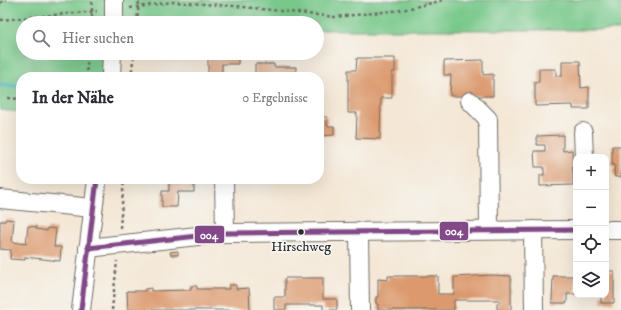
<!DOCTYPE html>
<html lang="de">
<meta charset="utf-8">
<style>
:root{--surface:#fff;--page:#f7f7f7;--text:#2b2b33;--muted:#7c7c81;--line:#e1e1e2}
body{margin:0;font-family:"IM FELL DW Pica",serif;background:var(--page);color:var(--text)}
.controls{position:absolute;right:12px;bottom:12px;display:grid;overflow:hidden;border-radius:8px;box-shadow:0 4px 16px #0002}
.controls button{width:36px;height:36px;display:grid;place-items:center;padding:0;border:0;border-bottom:1px solid var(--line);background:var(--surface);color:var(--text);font:20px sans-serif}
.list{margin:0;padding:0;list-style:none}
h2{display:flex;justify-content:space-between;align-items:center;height:52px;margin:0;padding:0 16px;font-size:17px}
h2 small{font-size:13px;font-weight:400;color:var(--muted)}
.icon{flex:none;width:22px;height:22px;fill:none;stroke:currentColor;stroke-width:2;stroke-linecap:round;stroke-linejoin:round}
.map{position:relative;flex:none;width:621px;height:310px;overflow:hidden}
.search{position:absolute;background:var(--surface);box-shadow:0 4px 16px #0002;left:16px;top:16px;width:308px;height:44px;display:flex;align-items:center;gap:10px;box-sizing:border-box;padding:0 14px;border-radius:22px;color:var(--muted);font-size:15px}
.panel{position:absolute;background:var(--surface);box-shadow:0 4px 16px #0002;left:16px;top:72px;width:308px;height:112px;border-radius:16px}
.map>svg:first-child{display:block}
</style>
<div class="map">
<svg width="621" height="310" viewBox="0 0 621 310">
<rect width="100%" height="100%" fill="#f6f6f2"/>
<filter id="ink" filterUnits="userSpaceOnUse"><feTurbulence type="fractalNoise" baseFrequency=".025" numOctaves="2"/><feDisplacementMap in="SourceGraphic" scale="8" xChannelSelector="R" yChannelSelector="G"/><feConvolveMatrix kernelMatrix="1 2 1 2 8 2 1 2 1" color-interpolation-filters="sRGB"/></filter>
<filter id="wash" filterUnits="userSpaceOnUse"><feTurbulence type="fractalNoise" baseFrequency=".012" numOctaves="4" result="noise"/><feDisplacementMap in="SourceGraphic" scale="16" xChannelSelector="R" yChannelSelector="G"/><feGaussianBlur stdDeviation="0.9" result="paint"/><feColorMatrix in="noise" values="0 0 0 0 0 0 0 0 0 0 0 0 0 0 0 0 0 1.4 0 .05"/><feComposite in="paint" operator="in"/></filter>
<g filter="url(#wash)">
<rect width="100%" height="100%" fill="#f4e7d5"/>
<!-- green -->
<polygon fill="#78c88a" stroke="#527a5a" points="0,0 621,0 621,30 317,30 317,23 23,23 23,53 106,53 103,77 21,77 21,112 0,110"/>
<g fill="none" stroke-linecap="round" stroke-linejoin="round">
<!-- stream -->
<polyline stroke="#42b2bc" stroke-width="4.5" points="0,85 21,86"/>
</g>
<g id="blocks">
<!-- building -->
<g fill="#db996d">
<polygon points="222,53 238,53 238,64 222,64 222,77 208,77 208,56 222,56"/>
<polygon points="357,58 395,58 395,72 392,72 392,98 381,98 380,139 356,138 357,113 348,113 348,70 356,70"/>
<polygon points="483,60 483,75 493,74 493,96 450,96 451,75 444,75 444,61"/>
<polygon points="562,61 580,61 581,88 589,87 589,109 573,109 573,105 535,106 535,82 539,82 539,69 556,69 556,76 562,76"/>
<polygon points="255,64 274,64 274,67 296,67 296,77 255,77"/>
<polygon points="319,117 327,117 327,126 334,126 334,135 319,136"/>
<polygon points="563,135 563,151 572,150 573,185 540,186 540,175 544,175 544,167 535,167 534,151 545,151 545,145 537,145 537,136"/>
<polygon points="612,146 621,146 621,177 615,177 614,172 615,165 612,165"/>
<polygon points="169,179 194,179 194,192 178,192 177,207 162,207 162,191 169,191"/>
<polygon points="6,219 14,220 12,242 26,244 28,226 37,227 36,229 42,230 47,231 47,228 56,229 54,247 61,247 60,261 25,257 25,260 10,259 11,250 0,249 0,221 5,221"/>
<polygon points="178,251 178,255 171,255 170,252"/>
<polygon points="606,271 614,271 614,303 601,303 601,295 606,295"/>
<polygon points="492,275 511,276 511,310 497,310 497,303 500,303 500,300 454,300 454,310 378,310 378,304 376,304 376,297 378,297 378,279 388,280 388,276 438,276 438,294 454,294 454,277"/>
<polygon points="553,276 576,276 576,294 567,294 567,303 552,303"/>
<polygon points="285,278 323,278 323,299 337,299 337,310 323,310 323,305 286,305 286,310 274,310 274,297 285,297"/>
<polygon points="229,285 236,285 236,289 249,288 250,310 128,310 127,291 145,291 145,289 151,288 151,291 191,290 191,286 197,286 197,289 229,289"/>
</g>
</g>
</g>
<g filter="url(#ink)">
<use href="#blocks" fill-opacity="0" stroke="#716d66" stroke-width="1"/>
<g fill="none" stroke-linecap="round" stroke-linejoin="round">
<!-- minor casing -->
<g stroke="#716d66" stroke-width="20">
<g id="minor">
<polyline points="114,23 114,0"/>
<polyline points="111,77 112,53"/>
<polyline points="470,101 488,119 489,230"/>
<polyline points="583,132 584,157"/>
<polyline points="224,179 225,233"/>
<polyline points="0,199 93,208"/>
<polyline points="533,230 534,310"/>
<polyline points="606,230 621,230"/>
<polyline points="359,231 360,310"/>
<polyline points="88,248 225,233 576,230"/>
<polyline points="81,310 97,179"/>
</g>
</g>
<!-- path -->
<g stroke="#716d66" stroke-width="2.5" stroke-dasharray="3 3" stroke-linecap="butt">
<polyline points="0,3 6,0"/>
<polyline points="130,8 173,2 235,6 335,17 402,10 444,0"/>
<polyline points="0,20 97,11"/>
<polyline points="92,23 92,0"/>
<polyline points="137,23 139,0"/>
<polyline points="86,77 88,53"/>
<polyline points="131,77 134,53"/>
<polyline points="8,98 21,99"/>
<polyline points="120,228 124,179"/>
<polyline points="112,310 117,261"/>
</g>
<!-- minor -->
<use href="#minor" stroke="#fff" stroke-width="18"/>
<!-- bus-1 casing -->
<g stroke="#f6f6f2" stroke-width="8">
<g id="bus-1">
<polyline points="88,248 225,233 576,230"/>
<polyline points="81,310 97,179"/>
</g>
</g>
<!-- bus-1 -->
<use href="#bus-1" stroke="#824888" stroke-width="5"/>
</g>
</g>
<!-- markers -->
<circle fill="#2b2b2b" stroke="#f6f6f2" stroke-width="1.5" cx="301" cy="232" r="3.5"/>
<g text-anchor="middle" stroke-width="3" stroke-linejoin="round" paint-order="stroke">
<!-- bus labels -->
<g font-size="14" fill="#2b2b2b" stroke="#f6f6f2">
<text x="301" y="251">Hirschweg</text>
</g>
</g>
<g stroke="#f6f6f2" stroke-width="1.5">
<rect x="439" y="221" width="30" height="20" rx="4" fill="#824888"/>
<rect x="194" y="225" width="31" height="19" rx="4" fill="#824888"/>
</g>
<g font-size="11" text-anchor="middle" font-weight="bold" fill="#fff">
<text x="454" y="235">004</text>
<text x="209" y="239">004</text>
</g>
</svg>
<div class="controls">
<button>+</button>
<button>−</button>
<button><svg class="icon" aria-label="locate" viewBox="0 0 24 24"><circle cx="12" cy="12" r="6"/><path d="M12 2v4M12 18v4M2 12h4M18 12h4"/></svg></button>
<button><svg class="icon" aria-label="layers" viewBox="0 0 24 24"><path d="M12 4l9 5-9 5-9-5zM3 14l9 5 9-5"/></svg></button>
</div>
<div class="search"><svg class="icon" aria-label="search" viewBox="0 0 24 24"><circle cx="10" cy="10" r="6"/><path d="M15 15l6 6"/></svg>Hier suchen</div>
<section class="panel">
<h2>In der Nähe<small>0 Ergebnisse</small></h2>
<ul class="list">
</ul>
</section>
</div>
